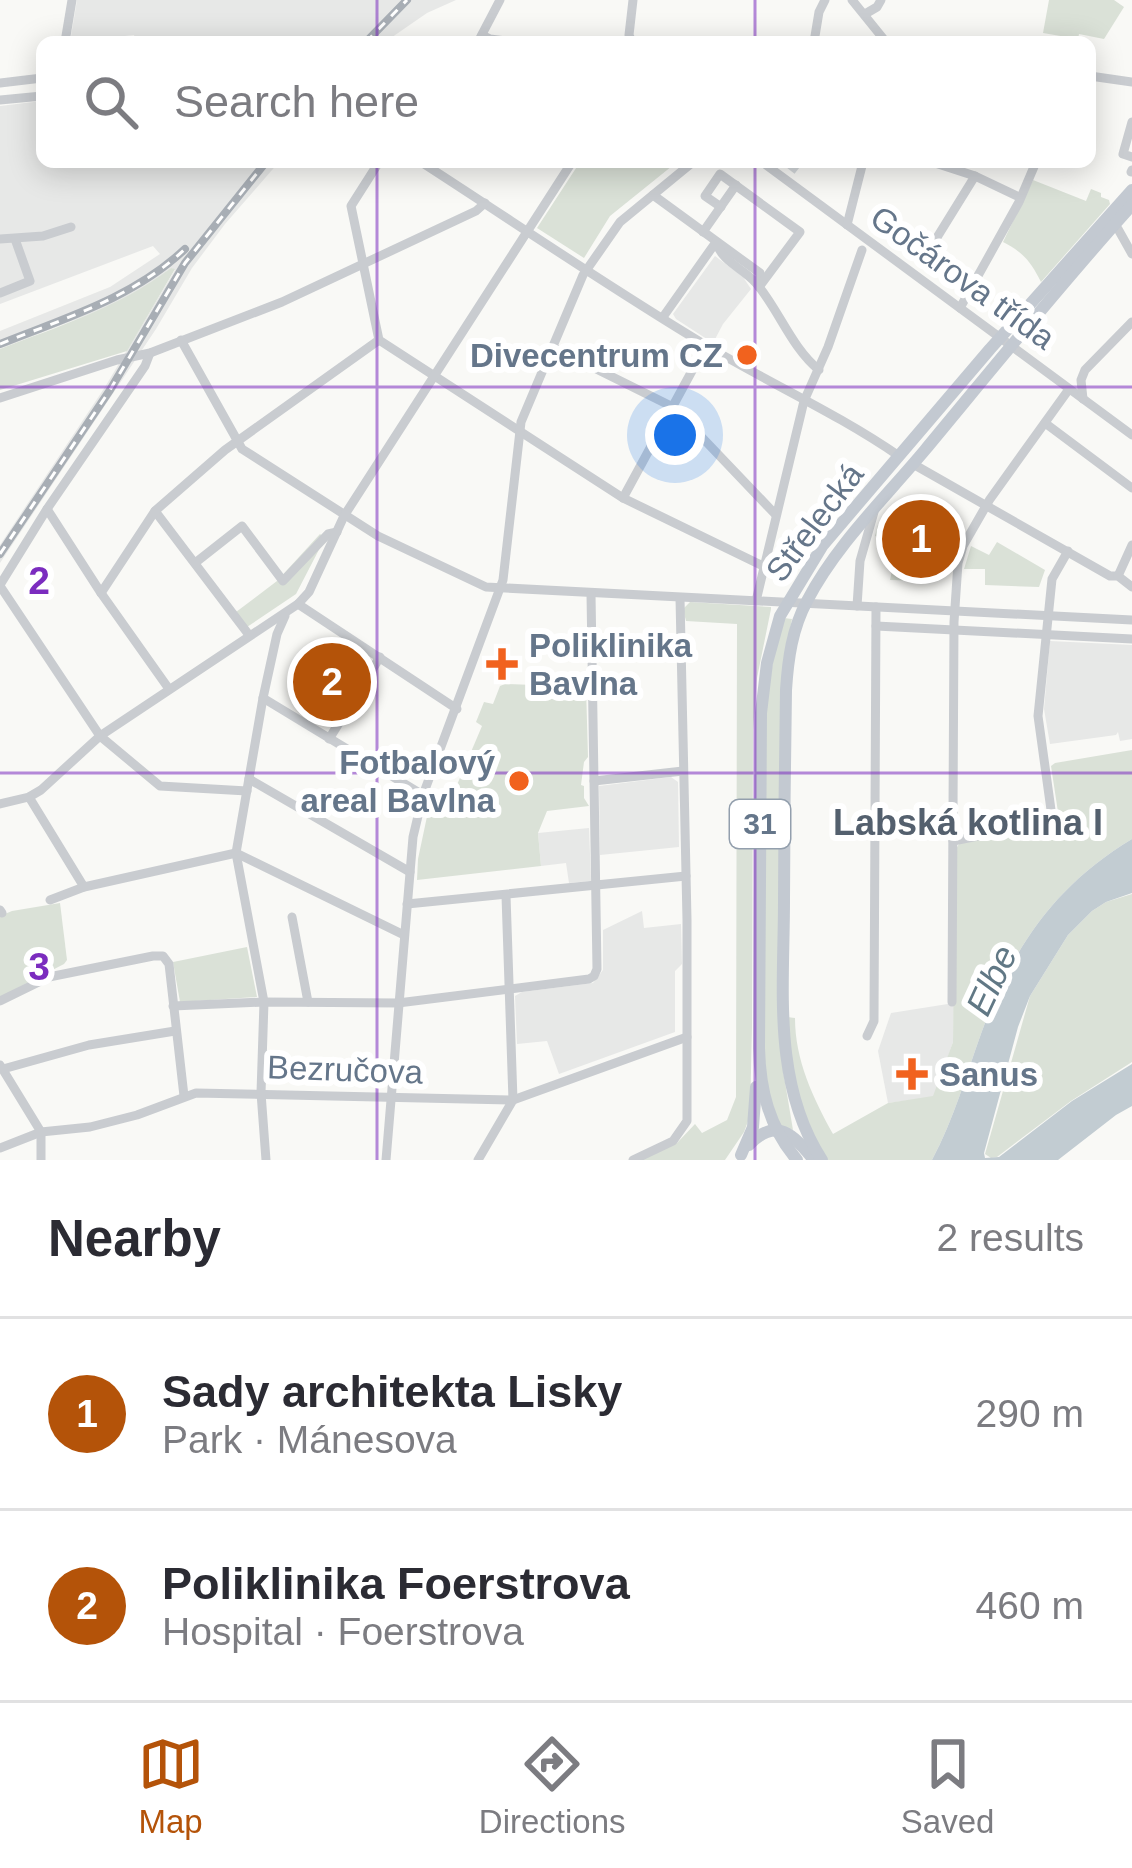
<!DOCTYPE html>
<meta charset="utf-8">
<style>
:root{--surface:#fff;--page:#f2f2f3;--text:#2b2b33;--muted:#7c7c81;--line:#e1e1e2;--accent:#b45309}
body{margin:0;font-family:Arial,sans-serif;background:var(--page);color:var(--text)}
.you{position:absolute;left:675px;top:435px;width:42px;height:42px;margin:-30px;border:9px solid #fff;border-radius:50%;background:#1a73e8;box-shadow:0 0 0 18px #1a73e833}
.badge{display:grid;place-items:center;width:78px;height:78px;border-radius:50%;background:var(--accent);color:#fff;font-size:39px;font-weight:700}
.pin{position:absolute;translate:-50% -50%;border:6px solid #fff;box-shadow:0 3px 12px #0006}
.list{margin:0;padding:0;list-style:none}
h2{display:flex;justify-content:space-between;align-items:center;height:156px;margin:0;padding:0 48px;font-size:51px}
h2 small{font-size:39px;font-weight:400;color:var(--muted)}
.list li{display:grid;grid-template-columns:78px 1fr auto;gap:36px;align-items:center;box-sizing:border-box;height:192px;padding:0 48px;border-top:3px solid var(--line)}
.list b{display:block;font-size:45px;white-space:nowrap}
.list p{margin:0;font-size:39px;white-space:nowrap;color:var(--muted)}
.list em{font-size:39px;font-style:normal;color:var(--muted)}
.icon{flex:none;width:66px;height:66px;fill:none;stroke:currentColor;stroke-width:2;stroke-linecap:round;stroke-linejoin:round}
.map{position:relative;flex:none;width:1132px;height:1160px;overflow:hidden}
.search{position:absolute;background:var(--surface);box-shadow:0 6px 30px #0003;left:36px;right:36px;top:36px;height:132px;display:flex;align-items:center;gap:30px;box-sizing:border-box;padding:0 42px;border-radius:18px;color:var(--muted);font-size:45px}
.sheet{height:540px;background:var(--surface)}
nav{display:flex;justify-content:space-around;align-items:center;box-sizing:border-box;height:168px;border-top:3px solid var(--line);background:var(--surface);font-size:33px;color:var(--muted)}
nav a{display:grid;justify-items:center;gap:6px}
nav .on{color:var(--accent)}
.map>svg:first-child{display:block}
</style>
<div class="map">
<svg width="1132" height="1160" viewBox="0 0 1132 1160">
<rect width="100%" height="100%" fill="#f9f9f6"/>
<!-- built -->
<g fill="#e7e8e7">
<polygon points="77,0 456,0 427,13 385,42 136,42 134,35 70,42"/>
<polygon points="42,101 42,162 279,162 225,224 192,268 156,329 0,563 0,545 105,387 175,270 171,268 150,284 108,307 0,349 0,331 110,287 160,254 153,246 0,304 0,106"/>
<polygon points="715,256 743,277 751,289 723,324 713,343 676,319 673,314"/>
<polygon points="1050,641 1132,645 1132,739 1120,741 1118,732 1116,735 1050,744 1044,709"/>
<polygon points="671,777 678,782 679,847 600,855 599,786"/>
<polygon points="589,828 591,881 569,883 566,863 541,866 538,833"/>
<polygon points="642,911 644,928 681,924 682,964 675,971 675,1032 559,1074 547,1041 517,1044 515,996 522,992 593,983 603,970 603,930"/>
<polygon points="954,1003 953,1042 934,1097 888,1103 878,1051 891,1013"/>
</g>
<!-- green -->
<g fill="#dae1d7">
<polygon points="1049,0 1114,0 1124,7 1104,39 1079,34 1078,39 1043,33"/>
<polygon points="580,162 677,162 610,216 584,258 537,228"/>
<path d="M 1033,180 L 1086,201 L 1091,189 L 1101,193 L 1101,197 L 1109,200 L 1110,204 L 1041,282 C 1031,262 1023,252 1003,242 Z"/>
<path d="M 171,268 L 175,269 L 127,351 L 0,390 L 0,349 C 59,326 120,307 171,268 Z"/>
<polygon points="919,498 946,513 938,527 956,536 948,555 947,567 927,566 926,581 890,580 898,543 875,536 878,525 901,531 906,516"/>
<polygon points="320,534 325,538 296,594 247,627 236,612 277,581"/>
<polygon points="997,542 1045,570 1039,587 985,585 985,569 964,569 971,546 989,555"/>
<polygon points="690,602 771,607 771,609 757,678 753,730 752,1027 750,1116 744,1132 725,1160 641,1160 677,1143 695,1124 702,1133 727,1120 736,1097 737,624 686,621 683,609"/>
<polygon points="784,618 792,619 782,673 783,1070 793,1130 779,1126 770,1104 763,1056 765,718 774,653"/>
<polygon points="505,684 586,687 588,757 584,762 581,785 584,786 584,798 589,806 547,811 538,833 541,866 417,880 418,859 429,807 448,806 482,726 476,722 484,702 493,704 500,686"/>
<path d="M 1132,750 L 1132,839 C 1054,886 1013,948 982,1031 C 966,1075 954,1119 932,1160 L 828,1160 C 797,1114 793,1071 787,1017 L 795,1018 C 795,1060 813,1098 833,1134 L 888,1103 L 933,1096 L 953,1042 L 955,851 L 960,842 L 1047,826 L 1056,821 L 1058,812 L 1051,766 L 1055,763 Z"/>
<polygon points="1132,894 1132,1062 1071,1101 997,1157 991,1158 985,1154 1030,996 1068,935 1092,911 1106,902"/>
<polygon points="60,903 67,960 64,964 0,997 0,916 12,911"/>
<polygon points="247,947 257,997 180,1002 173,962"/>
</g>
<!-- water -->
<path fill="#c2ccd2" d="M 1132,839 L 1132,893 L 1106,902 L 1092,911 L 1068,935 L 1030,996 L 1018,1027 L 984,1153 L 985,1158 L 999,1157 L 1072,1101 L 1132,1064 L 1132,1106 L 1116,1115 L 1058,1160 L 932,1160 C 954,1119 966,1075 982,1031 C 1013,948 1054,886 1132,839 Z"/>
<g fill="none" stroke-linecap="round" stroke-linejoin="round">
<!-- minor-tunnel -->
<polyline stroke="#d4d8db" stroke-width="9" stroke-dasharray="9 4.5" stroke-linecap="butt" points="791,171 798,162"/>
<!-- minor -->
<g stroke="#c9ccd0" stroke-width="9">
<polyline points="852,0 886,42"/>
<polyline points="865,14 877,7 881,0"/>
<polyline points="482,35 490,39 513,42"/>
<polyline points="65,42 72,0"/>
<polyline points="478,42 500,0"/>
<polyline points="632,42 629,35 633,0"/>
<polyline points="814,42 819,12 825,0"/>
<polyline points="1090,76 1132,82"/>
<polyline points="0,83 42,78"/>
<polyline points="0,100 42,96"/>
<polyline points="1132,122 1123,154 1132,157"/>
<polyline points="379,162 351,206 379,340 623,498 763,566"/>
<path d="M 421,162 C 517,224 610,288 707,346 C 771,384 838,414 899,456"/>
<polyline points="762,162 1132,435"/>
<polyline points="932,162 975,176 1019,197"/>
<polyline points="1131,172 1132,170"/>
<polyline points="653,195 760,273 760,284"/>
<polyline points="721,207 705,196 720,174 800,232 759,287"/>
<polyline points="847,225 863,162"/>
<polyline points="1118,229 1132,254"/>
<polyline points="703,232 736,185"/>
<polyline points="0,239 43,236 71,227"/>
<polyline points="936,239 975,176"/>
<path d="M 716,242 C 722,262 743,268 756,283 C 779,310 791,347 819,370"/>
<polyline points="0,293 30,281 15,239"/>
<polyline points="960,308 1019,202 1036,162"/>
<polyline points="663,317 716,242"/>
<polyline points="181,340 242,449 378,536 486,587 1132,620"/>
<polyline points="552,347 673,407 775,514"/>
<polyline points="0,398 117,360 150,353 282,302 476,211 485,203"/>
<polyline points="1083,399 1081,380 1085,370 1132,322"/>
<polyline points="1045,423 1132,488"/>
<polyline points="913,464 1110,576 1118,576 1132,587"/>
<polyline points="623,498 706,345"/>
<polyline points="47,509 101,593 169,689"/>
<polyline points="155,511 249,635"/>
<polyline points="195,563 242,526 283,581 328,534 337,532"/>
<polyline points="1118,576 1132,545"/>
<polyline points="0,585 47,509 145,366 150,353"/>
<polyline points="0,586 100,736 160,786 247,791"/>
<polyline points="101,593 155,511 225,450 379,340"/>
<polyline points="756,601 804,401 828,347 862,250"/>
<polyline points="298,604 457,709"/>
<polyline points="857,606 860,561 874,512"/>
<polyline points="876,626 1132,639"/>
<polyline points="263,698 423,795"/>
<polyline points="329,739 380,657"/>
<polyline points="249,779 410,872"/>
<polyline points="594,781 683,771"/>
<polyline points="29,797 84,887"/>
<polyline points="0,804 29,797 41,790 100,736 298,604 309,592 344,516 572,162"/>
<polyline points="953,841 1049,822 1052,817 1038,716 1052,579 1068,551"/>
<polyline points="50,900 84,887 236,853 404,935"/>
<polyline points="407,904 686,876"/>
<polyline points="0,910 2,913"/>
<polyline points="292,917 308,1002"/>
<polyline points="0,1001 49,977 153,956 163,956 169,964 184,1096"/>
<polyline points="952,1002 954,622 958,563 963,546 990,499 1069,389"/>
<polyline points="173,1006 264,1002 398,1003 589,979 594,976 597,969 591,594"/>
<polyline points="867,1036 874,1021 876,607"/>
<polyline points="0,1065 41,1132 41,1160"/>
<polyline points="3,1069 89,1045 175,1031"/>
<polyline points="0,1148 41,1132 90,1127 137,1115 196,1093 513,1100 687,1037"/>
<polyline points="266,1160 261,1093 264,1002 236,853 263,698 277,634 285,616"/>
<polyline points="386,1160 413,837 423,795 503,580 521,422 583,275 620,222 693,162"/>
<polyline points="478,1160 513,1100 506,896"/>
<polyline points="633,1160 673,1141 687,1121 687,920 680,598"/>
</g>
<!-- major -->
<g stroke="#c3c9d1" stroke-width="12">
<path d="M 749,1145 C 776,1116 794,1135 813,1159"/>
<polyline points="741,1155 753,1127 756,1087"/>
<path d="M 797,1160 C 769,1127 760,1090 759,1048 L 761,713 L 767,663 L 780,616 L 823,545 L 990,349 L 1132,190"/>
<path d="M 822,1160 C 772,1083 784,988 784,901 C 784,831 785,760 786,690 C 788,659 792,629 807,601 C 836,545 884,499 925,450 C 993,368 1060,285 1132,205"/>
</g>
<!-- rail casing -->
<g stroke="#a8aeb5" stroke-width="8">
<g id="rail">
<polyline points="366,42 407,0"/>
<path d="M 0,344 C 65,318 133,298 185,249"/>
<polyline points="0,554 110,390 185,263 266,162"/>
</g>
</g>
<!-- rail -->
<use href="#rail" stroke="#fff" stroke-width="3" stroke-dasharray="9" stroke-linecap="butt"/>
</g>
<!-- grid -->
<path fill="none" stroke="#7b2cbf" stroke-width="3" stroke-opacity="0.55" d="M 377,0 L 377,42M 755,0 L 755,42M 377,162 L 377,1160M 755,162 L 755,1160M 0,387 L 1132,387M 0,773 L 1132,773"/>
<!-- markers -->
<g fill="#f1621e" stroke="#fff" stroke-width="4.5">
<circle cx="747" cy="355" r="12"/>
<path d="M496 646h12v12h12v12h-12v12h-12v-12h-12v-12h12z"/>
<circle cx="519" cy="781" r="12"/>
<path d="M906 1056h12v12h12v12h-12v12h-12v-12h-12v-12h12z"/>
</g>
<g text-anchor="middle" stroke-width="12" stroke-linejoin="round" paint-order="stroke">
<!-- shield labels -->
<rect fill="#fff" stroke="#939fad" stroke-width="3" x="730" y="800" width="60" height="48" rx="9"/>
<g font-size="30" font-weight="bold" fill="#65768a">
<text x="760" y="834">31</text>
</g>
<!-- street labels -->
<g font-size="33" fill="#65768a" stroke="#fff">
<text transform="translate(963 277) rotate(36)" y="12">Gočárova třída</text>
<text transform="translate(814 522) rotate(-53)" y="12">Střelecká</text>
<text transform="translate(345 1069) rotate(2)" y="12">Bezručova</text>
</g>
<!-- poi labels -->
<g font-size="33" font-weight="bold" fill="#65768a" stroke="#fff" text-anchor="end">
<text x="723" y="367">Divecentrum CZ</text>
<text x="529" y="657" text-anchor="start">Poliklinika<tspan x="529" dy="38">Bavlna</tspan></text>
<text x="495" y="774">Fotbalový<tspan x="495" dy="38">areal Bavlna</tspan></text>
<text x="939" y="1086" text-anchor="start">Sanus</text>
</g>
<!-- neighbourhood labels -->
<g font-size="36" font-weight="bold" fill="#54606e" stroke="#fff">
<text x="968" y="835">Labská kotlina I</text>
</g>
<!-- water labels -->
<g font-size="36" font-style="italic" fill="#617885" stroke="#fff">
<text transform="translate(991 980) rotate(-65)" y="13">Elbe</text>
</g>
</g>
<g font-size="39" text-anchor="middle" font-weight="bold" fill="#7b2cbf" stroke="#fff" stroke-width="12" stroke-linejoin="round" paint-order="stroke">
<text x="39" y="594">2</text>
<text x="39" y="980">3</text>
</g>
</svg>
<div class="you"></div>
<div class="pin badge" style="left:921px;top:539px">1</div>
<div class="pin badge" style="left:332px;top:682px">2</div>
<div class="search"><svg class="icon" aria-label="search" viewBox="0 0 24 24"><circle cx="10" cy="10" r="6"/><path d="M15 15l6 6"/></svg>Search here</div>
</div>
<section class="sheet">
<h2>Nearby<small>2 results</small></h2>
<ul class="list">
<li><span class="badge">1</span><div><b>Sady architekta Lisky</b><p>Park · Mánesova</p></div><em>290 m</em></li>
<li><span class="badge">2</span><div><b>Poliklinika Foerstrova</b><p>Hospital · Foerstrova</p></div><em>460 m</em></li>
</ul>
</section>
<nav>
<a class="on"><svg class="icon" aria-label="map" viewBox="0 0 24 24"><path d="M3 6l6-2 6 2 6-2v14l-6 2-6-2-6 2zM9 4v14M15 6v14"/></svg>Map</a>
<a><svg class="icon" aria-label="directions" viewBox="0 0 24 24"><path d="M12 3l9 9-9 9-9-9zM9 14v-3h6M13 9l2 2-2 2"/></svg>Directions</a>
<a><svg class="icon" aria-label="saved" viewBox="0 0 24 24"><path d="M7 4h10v16l-5-4-5 4z"/></svg>Saved</a>
</nav>
